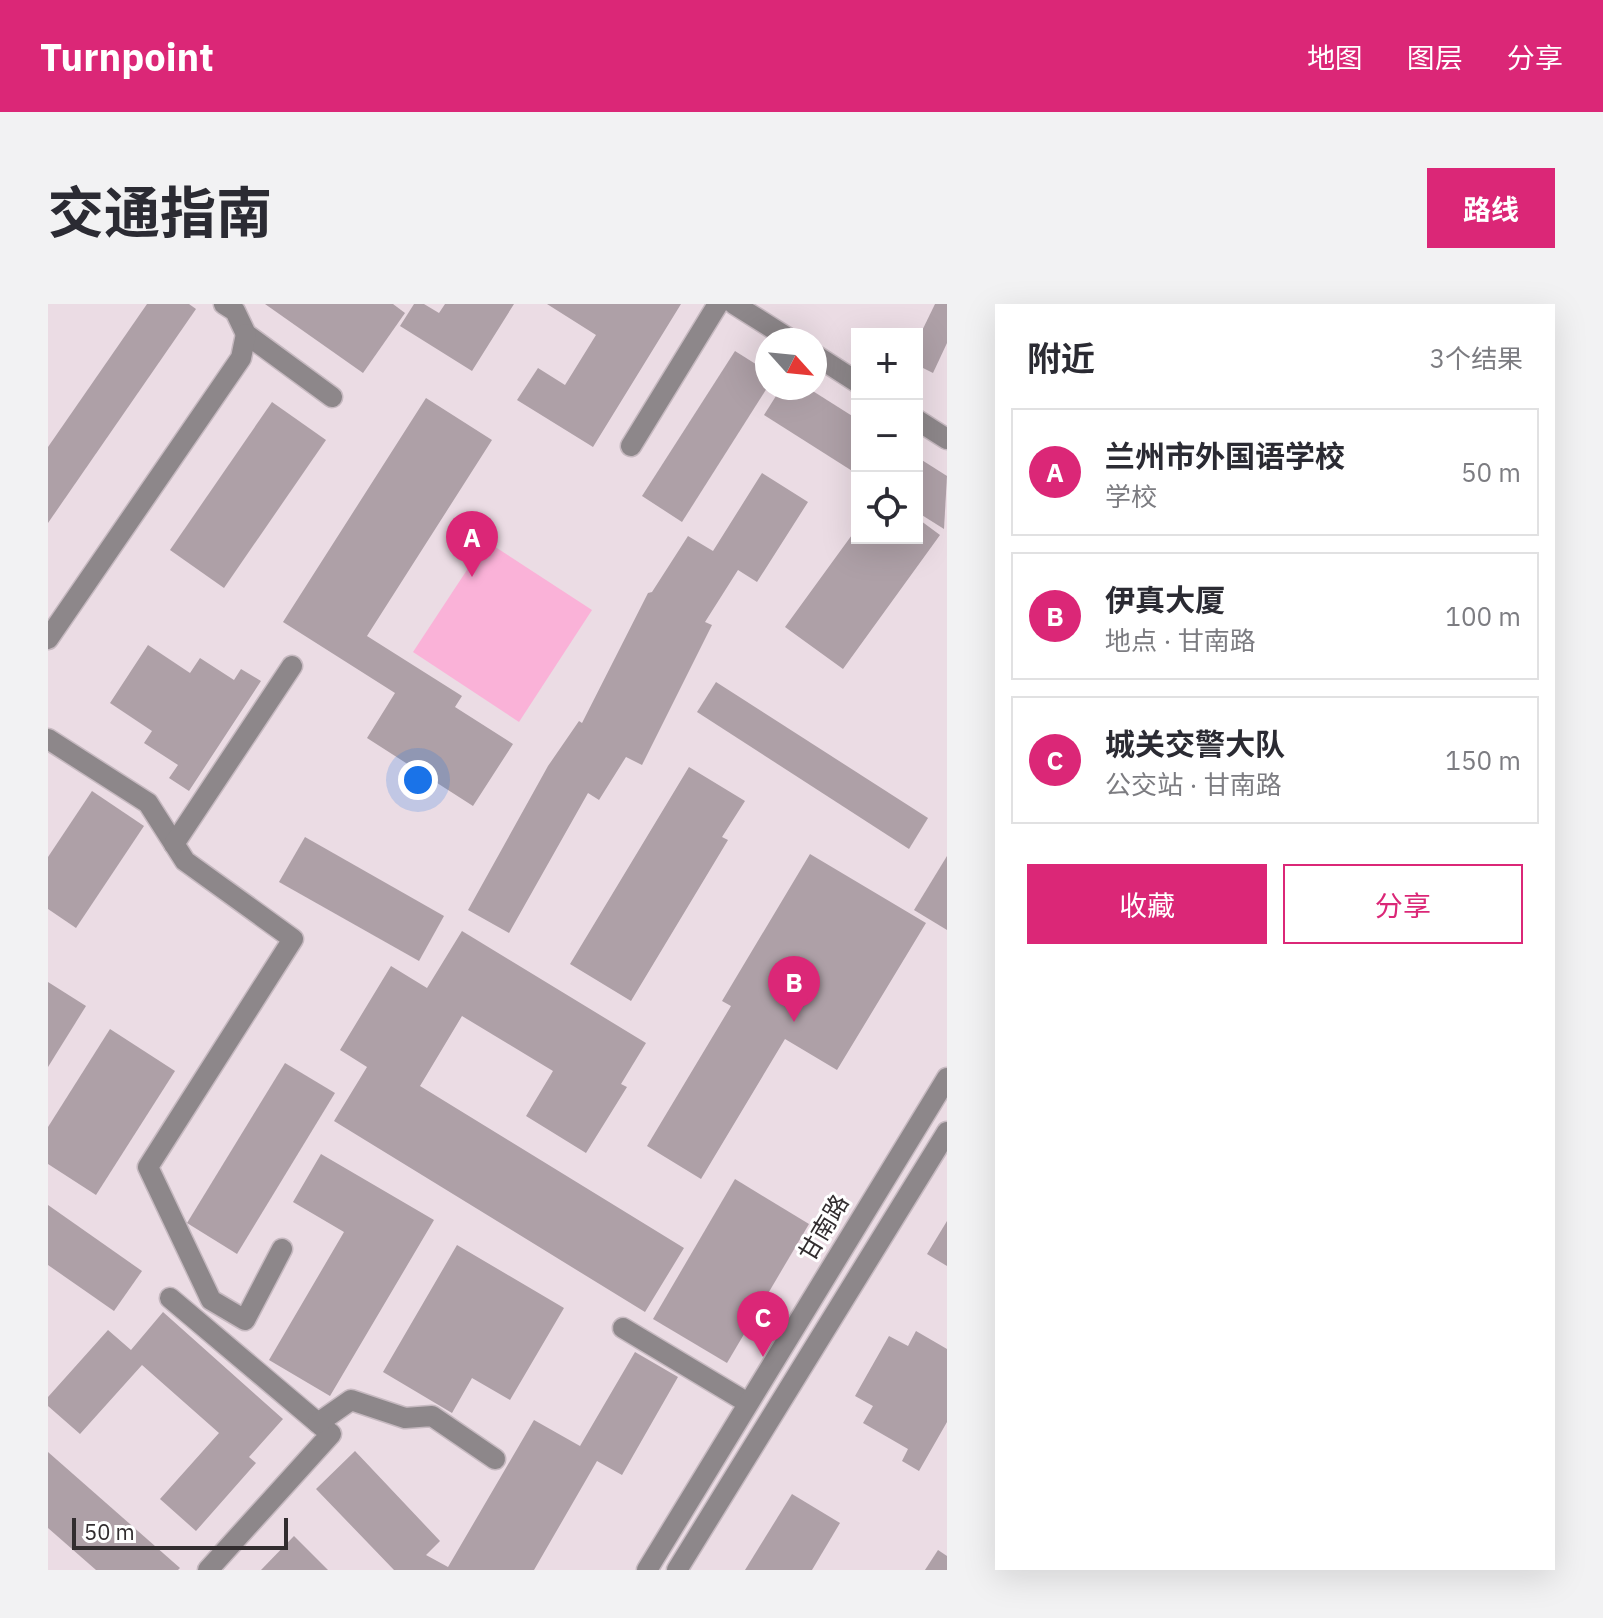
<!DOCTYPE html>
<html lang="zh">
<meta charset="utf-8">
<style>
:root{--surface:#fff;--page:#f2f2f3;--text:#2b2b33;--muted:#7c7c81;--line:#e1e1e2;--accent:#db2777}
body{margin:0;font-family:"IBM Plex Sans","Noto Sans SC",sans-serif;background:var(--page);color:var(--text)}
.controls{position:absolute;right:24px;top:24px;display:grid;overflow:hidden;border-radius:0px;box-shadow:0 8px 32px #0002}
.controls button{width:72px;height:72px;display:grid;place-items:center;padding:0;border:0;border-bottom:2px solid var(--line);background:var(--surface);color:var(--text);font:40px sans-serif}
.compass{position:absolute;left:707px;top:24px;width:72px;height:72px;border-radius:50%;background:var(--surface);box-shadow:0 8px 32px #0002;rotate:117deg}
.scale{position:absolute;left:24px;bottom:20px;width:216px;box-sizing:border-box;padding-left:8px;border:4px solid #322d2f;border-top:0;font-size:22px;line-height:28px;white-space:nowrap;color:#322d2f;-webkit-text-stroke:6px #fff;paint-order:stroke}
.you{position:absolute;left:370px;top:476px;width:28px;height:28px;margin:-20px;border:6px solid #fff;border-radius:50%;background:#1a73e8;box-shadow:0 0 0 12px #1a73e833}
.badge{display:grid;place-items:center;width:52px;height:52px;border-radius:50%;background:var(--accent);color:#fff;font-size:26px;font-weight:700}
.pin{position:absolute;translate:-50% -66px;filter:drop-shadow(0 2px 4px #0008)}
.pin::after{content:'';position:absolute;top:42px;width:28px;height:24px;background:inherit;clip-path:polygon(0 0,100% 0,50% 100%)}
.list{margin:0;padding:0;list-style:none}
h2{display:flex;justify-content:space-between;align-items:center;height:104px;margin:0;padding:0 32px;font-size:34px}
h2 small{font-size:26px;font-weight:400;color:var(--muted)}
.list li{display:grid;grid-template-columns:52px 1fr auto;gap:24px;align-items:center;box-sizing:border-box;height:128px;margin:0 16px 16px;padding:0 16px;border:2px solid var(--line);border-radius:0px}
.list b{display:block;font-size:30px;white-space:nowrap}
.list p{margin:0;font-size:26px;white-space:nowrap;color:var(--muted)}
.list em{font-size:26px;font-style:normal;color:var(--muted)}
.actions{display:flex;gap:16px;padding:24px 32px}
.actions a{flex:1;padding:18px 0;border:2px solid var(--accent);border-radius:0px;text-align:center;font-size:28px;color:var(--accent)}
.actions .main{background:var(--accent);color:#fff}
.icon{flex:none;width:44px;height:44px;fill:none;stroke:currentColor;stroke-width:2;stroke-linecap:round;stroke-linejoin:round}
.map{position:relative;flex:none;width:899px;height:1266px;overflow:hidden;border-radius:0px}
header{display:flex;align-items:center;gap:48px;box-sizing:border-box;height:112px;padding:0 40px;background:var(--accent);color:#fff}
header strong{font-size:38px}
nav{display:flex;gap:44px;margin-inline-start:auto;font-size:28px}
.intro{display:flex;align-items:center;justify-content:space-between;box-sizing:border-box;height:192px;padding:0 48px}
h1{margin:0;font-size:56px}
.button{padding:20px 36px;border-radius:0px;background:var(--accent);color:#fff;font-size:28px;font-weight:700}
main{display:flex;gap:48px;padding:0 48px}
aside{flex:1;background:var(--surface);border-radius:0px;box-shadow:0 8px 32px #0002}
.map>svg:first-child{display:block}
</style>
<header>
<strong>Turnpoint</strong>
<nav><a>地图</a><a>图层</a><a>分享</a></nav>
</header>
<div class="intro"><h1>交通指南</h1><a class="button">路线</a></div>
<main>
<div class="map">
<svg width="899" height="1266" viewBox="0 0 899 1266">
<rect width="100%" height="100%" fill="#ebdce4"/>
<!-- green -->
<polygon fill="#fab2d8" points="438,237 544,306 471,418 365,348"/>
<!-- building -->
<g fill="#aea0a7">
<polygon points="99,0 141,0 148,5 0,219 0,143"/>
<polygon points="217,0 345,0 357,9 315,69"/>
<polygon points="366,0 376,0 391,9 397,0 466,0 424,67 352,22"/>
<polygon points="499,0 633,0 545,143 469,96 490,64 517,81 548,31"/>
<polygon points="887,0 899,0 899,39 885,69 869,61 869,37"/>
<polygon points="687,47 719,67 719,84 634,218 594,192"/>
<polygon points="733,84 760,84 809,115 809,170 716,111"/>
<polygon points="378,94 444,136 319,332 414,392 407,403 465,440 425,502 319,434 347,389 235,318"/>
<polygon points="224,98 278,136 176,284 122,246"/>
<polygon points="869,153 899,172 896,225 869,208"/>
<polygon points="714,169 760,198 709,278 690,266 657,318 664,321 594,461 578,453 551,496 540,489 461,629 420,606 500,462 531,417 534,419 600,289 604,288 640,232 665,247"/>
<polygon points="869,214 892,231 795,365 737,323 809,224 809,234 869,234"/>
<polygon points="100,341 142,369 152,354 186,376 193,365 213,377 141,487 121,474 130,461 96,439 104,427 62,399"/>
<polygon points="668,378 880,514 861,545 649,408"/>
<polygon points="641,463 697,497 674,533 680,536 583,697 522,660"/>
<polygon points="44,487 96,522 28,624 0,605 0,553"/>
<polygon points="257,533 396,612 371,657 231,578"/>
<polygon points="762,550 878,619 789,766 737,735 653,875 599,842 683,702 674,697"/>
<polygon points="899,552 899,626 866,606"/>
<polygon points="414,627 598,739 573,780 579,783 538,849 478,812 505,767 414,712 372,782 636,944 597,1008 286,817 319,763 292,746 343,662 379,684"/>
<polygon points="0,678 38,702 0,763"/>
<polygon points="62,725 127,767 48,891 0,860 0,823"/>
<polygon points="237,759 287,789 189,950 139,919"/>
<polygon points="273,850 386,916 282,1092 221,1056 296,928 245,898"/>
<polygon points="687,875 761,920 679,1059 605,1015"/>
<polygon points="0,901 94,967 66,1007 0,961"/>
<polygon points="899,917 899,962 879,950"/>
<polygon points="409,941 516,1004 462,1096 424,1074 404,1109 335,1068"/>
<polygon points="115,1008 235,1115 201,1153 208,1159 148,1227 112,1195 171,1129 94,1061 32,1130 0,1102 0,1093 60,1026 83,1046"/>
<polygon points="868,1027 899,1045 899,1118 871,1167 854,1157 860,1145 815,1119 825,1102 807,1092 841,1032 860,1042"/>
<polygon points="587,1048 630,1073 574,1171 549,1157 486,1266 346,1266 268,1185 307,1147 392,1237 378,1251 400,1263 486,1116 532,1142"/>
<polygon points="0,1148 132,1264 130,1266 48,1266 0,1224"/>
<polygon points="744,1190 792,1219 764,1266 697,1266"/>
<polygon points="246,1232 280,1266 213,1266"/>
<polygon points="890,1246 899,1252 899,1266 877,1266"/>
</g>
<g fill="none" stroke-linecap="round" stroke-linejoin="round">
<!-- minor casing -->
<g stroke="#c6b9c0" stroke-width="23">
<g id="minor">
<polyline points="176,0 187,7 198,30 284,93"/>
<polyline points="686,0 743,36"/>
<polyline points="767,51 809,78"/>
<polyline points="869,116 899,135"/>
<polyline points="583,142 670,0"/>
<polyline points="0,335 193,54 198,30"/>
<polyline points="0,435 100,499 137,557 245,635 100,863 163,996 197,1016 234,945"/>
<polyline points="126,540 244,362"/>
<polyline points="122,994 283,1130 160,1266"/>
<polyline points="575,1024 700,1099"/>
<polyline points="270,1119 303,1096 357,1114 384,1112 447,1155"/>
<polyline points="599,1266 899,774"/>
<polyline points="629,1266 899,828"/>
</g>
</g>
<!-- minor -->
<use href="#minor" stroke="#8d878a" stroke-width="20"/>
</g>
<g text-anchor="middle" stroke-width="6" stroke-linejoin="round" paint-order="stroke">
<!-- street labels -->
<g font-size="24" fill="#322d2f" stroke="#fff">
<text transform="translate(776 924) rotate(-59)" y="8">甘南路</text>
</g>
</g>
</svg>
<div class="controls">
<button>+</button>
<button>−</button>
<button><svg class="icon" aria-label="locate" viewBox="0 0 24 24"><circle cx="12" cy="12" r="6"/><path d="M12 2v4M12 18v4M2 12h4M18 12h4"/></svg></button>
</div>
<svg class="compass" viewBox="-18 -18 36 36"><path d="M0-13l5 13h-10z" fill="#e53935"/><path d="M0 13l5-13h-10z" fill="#7c7c81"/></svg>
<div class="scale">50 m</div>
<div class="you"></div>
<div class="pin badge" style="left:424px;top:273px">A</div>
<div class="pin badge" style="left:746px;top:718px">B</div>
<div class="pin badge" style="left:715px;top:1053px">C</div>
</div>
<aside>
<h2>附近<small>3个结果</small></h2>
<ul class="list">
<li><span class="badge">A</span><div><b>兰州市外国语学校</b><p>学校</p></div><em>50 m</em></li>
<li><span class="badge">B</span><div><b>伊真大厦</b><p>地点 · 甘南路</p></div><em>100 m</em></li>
<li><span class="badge">C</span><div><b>城关交警大队</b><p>公交站 · 甘南路</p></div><em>150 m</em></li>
</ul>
<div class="actions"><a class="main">收藏</a><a>分享</a></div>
</aside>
</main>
